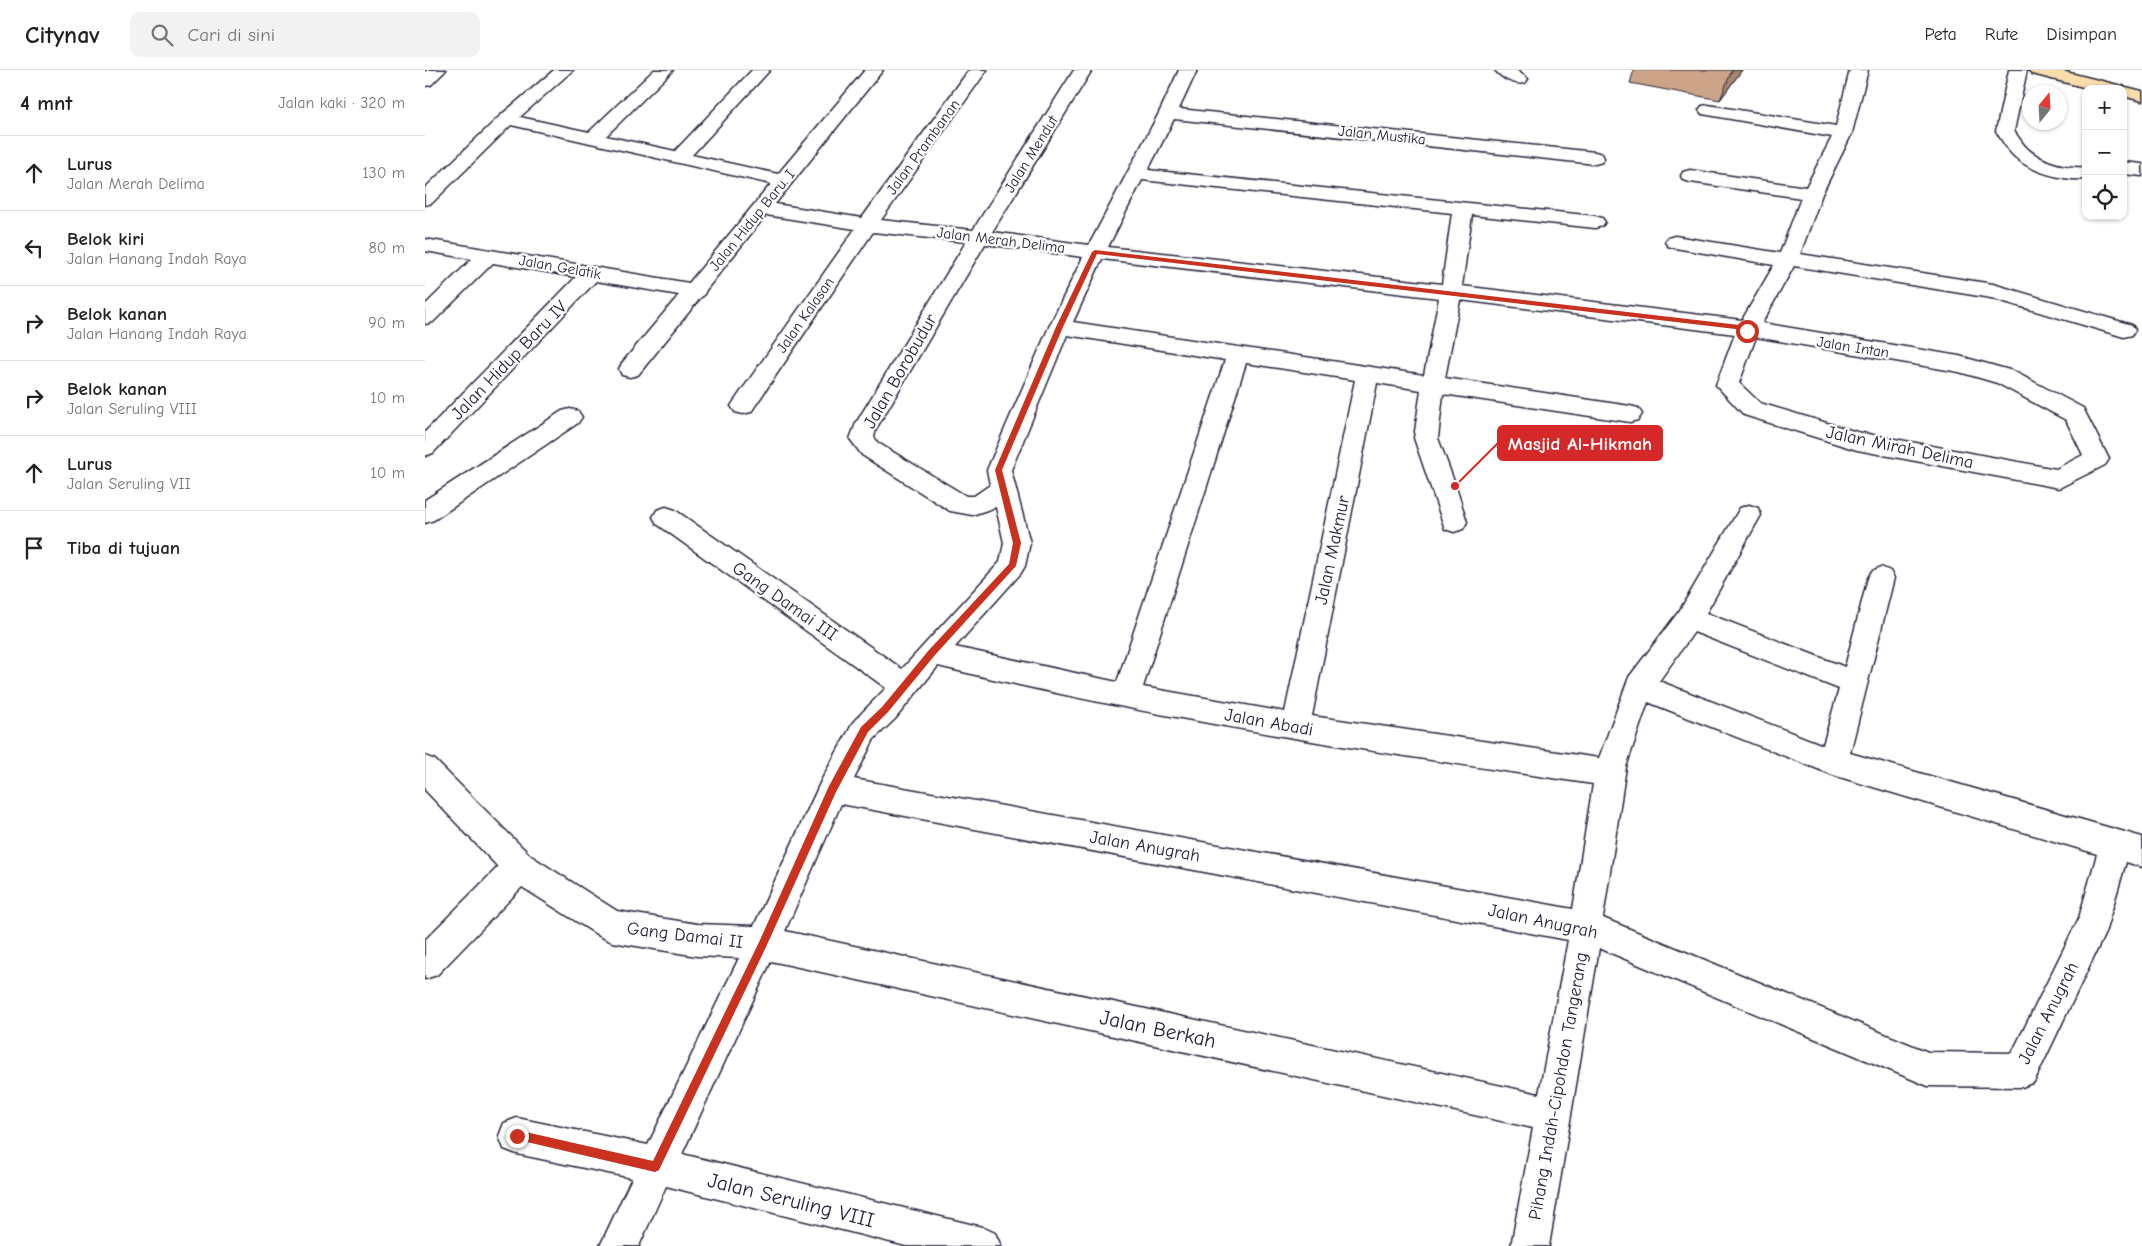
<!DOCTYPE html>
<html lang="id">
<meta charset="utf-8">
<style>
:root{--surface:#fff;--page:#f2f2f2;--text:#222;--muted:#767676;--line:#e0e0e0}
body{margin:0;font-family:"Comic Neue",sans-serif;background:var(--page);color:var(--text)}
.controls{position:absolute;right:15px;top:15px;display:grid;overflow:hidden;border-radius:10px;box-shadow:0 1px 4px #0004}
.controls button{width:45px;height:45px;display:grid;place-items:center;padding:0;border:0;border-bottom:1px solid var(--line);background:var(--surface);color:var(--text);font:25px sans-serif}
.compass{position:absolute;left:1597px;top:15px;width:45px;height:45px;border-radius:50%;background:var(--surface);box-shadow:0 1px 4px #0004;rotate:18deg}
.stop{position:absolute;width:15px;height:15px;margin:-11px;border:4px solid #c8321e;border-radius:50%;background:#fff}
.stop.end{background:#c8321e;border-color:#fff;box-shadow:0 1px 5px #0008}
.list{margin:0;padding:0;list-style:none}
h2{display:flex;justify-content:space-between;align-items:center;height:65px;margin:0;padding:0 20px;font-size:21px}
h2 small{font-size:16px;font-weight:400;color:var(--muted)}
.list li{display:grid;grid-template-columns:32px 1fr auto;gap:15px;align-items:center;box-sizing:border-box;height:75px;padding:0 20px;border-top:1px solid var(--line)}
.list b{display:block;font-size:19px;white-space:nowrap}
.list p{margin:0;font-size:16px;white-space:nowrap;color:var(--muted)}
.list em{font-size:16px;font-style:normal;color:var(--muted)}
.icon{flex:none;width:28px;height:28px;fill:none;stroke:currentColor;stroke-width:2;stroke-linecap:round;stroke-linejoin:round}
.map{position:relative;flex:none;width:1717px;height:1176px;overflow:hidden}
header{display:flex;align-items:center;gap:30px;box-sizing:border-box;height:70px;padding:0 25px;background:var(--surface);border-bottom:1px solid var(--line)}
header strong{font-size:24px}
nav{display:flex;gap:28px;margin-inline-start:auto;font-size:18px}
.search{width:350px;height:45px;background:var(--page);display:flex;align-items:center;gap:12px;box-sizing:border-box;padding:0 18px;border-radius:10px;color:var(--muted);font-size:19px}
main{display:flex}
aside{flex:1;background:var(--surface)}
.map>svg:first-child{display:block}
</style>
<header>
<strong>Citynav</strong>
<div class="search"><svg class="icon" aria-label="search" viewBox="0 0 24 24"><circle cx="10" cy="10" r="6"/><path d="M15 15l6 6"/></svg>Cari di sini</div>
<nav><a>Peta</a><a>Rute</a><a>Disimpan</a></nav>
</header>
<main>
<aside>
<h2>4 mnt<small>Jalan kaki · 320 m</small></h2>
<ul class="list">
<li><svg class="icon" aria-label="ahead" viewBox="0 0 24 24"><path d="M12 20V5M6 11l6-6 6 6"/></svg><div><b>Lurus</b><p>Jalan Merah Delima</p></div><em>130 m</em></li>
<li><svg class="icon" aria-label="left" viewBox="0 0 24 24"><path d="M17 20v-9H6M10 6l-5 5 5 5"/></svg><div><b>Belok kiri</b><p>Jalan Hanang Indah Raya</p></div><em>80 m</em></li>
<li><svg class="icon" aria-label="right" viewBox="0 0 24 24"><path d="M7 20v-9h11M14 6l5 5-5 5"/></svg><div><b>Belok kanan</b><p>Jalan Hanang Indah Raya</p></div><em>90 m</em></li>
<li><svg class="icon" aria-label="right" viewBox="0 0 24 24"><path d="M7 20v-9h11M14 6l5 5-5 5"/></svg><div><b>Belok kanan</b><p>Jalan Seruling VIII</p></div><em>10 m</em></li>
<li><svg class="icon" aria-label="ahead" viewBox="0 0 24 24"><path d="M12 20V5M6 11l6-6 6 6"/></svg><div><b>Lurus</b><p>Jalan Seruling VII</p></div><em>10 m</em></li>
<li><svg class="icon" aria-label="arrive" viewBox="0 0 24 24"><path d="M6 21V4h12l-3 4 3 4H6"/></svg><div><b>Tiba di tujuan</b></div></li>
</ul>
</aside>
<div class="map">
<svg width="1717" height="1176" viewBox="0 0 1717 1176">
<rect width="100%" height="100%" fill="#fff"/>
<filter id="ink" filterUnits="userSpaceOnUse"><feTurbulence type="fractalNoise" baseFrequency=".02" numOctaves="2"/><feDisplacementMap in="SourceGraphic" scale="10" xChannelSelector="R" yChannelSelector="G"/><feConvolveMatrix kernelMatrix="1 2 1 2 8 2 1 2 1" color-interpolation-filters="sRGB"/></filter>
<g filter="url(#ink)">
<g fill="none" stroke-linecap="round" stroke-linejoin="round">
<!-- minor casing -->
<g stroke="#22223b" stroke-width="3">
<g id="minor">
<polygon points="2,0 21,0 6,15 0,16 0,2"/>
<path d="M 129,0 L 148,0 L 95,47 L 164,62 L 229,0 L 248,0 L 181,66 L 250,81 L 327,0 L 345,0 L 267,85 L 353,104 L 440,0 L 458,0 L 350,134 L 437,148 L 544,0 L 562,0 L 456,150 L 548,160 L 649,0 L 667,0 L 567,162 L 664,175 L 734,43 L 754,0 L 772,0 L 754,39 L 1170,82 L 1177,84 L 1179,88 L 1177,92 L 1170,94 L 749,49 L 723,100 L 1170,146 L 1177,148 L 1180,152 L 1177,156 L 1170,158 L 1047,145 L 1037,216 L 1317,250 L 1349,195 L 1250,178 L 1243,176 L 1240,172 L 1243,168 L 1250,166 L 1355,183 L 1376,128 L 1265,112 L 1258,110 L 1256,106 L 1258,102 L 1265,100 L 1381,117 L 1407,67 L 1283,45 L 1277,44 L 1274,40 L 1277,36 L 1283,35 L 1411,56 L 1425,0 L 1443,0 L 1427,63 L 1397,124 L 1375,184 L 1568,214 L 1707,255 L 1710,260 L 1707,265 L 1699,267 L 1566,228 L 1369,196 L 1337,253 L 1534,286 L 1588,301 L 1658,338 L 1684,389 L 1680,395 L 1634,418 L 1432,380 L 1319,345 L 1291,315 L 1310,264 L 1035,230 L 1020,308 L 1205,336 L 1213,338 L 1217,344 L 1213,350 L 1205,352 L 1018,324 L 1013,368 L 1030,414 L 1042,452 L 1038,459 L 1029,462 L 1020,459 L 989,368 L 996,320 L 952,313 L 887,646 L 1174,688 L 1204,607 L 1255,540 L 1315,438 L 1324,435 L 1333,438 L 1336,445 L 1281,543 L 1420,597 L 1443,508 L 1447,501 L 1456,497 L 1465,501 L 1469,508 L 1425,683 L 1717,767 L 1717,797 L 1701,792 L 1680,863 L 1609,1012 L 1597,1017 L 1503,1016 L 1174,878 L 1124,1176 L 1086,1176 L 1108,1058 L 346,891 L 257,1084 L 557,1157 L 570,1163 L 576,1176 L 481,1176 L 241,1116 L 214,1176 L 175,1176 L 207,1108 L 92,1084 L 79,1079 L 74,1066 L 79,1053 L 92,1048 L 223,1075 L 314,888 L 272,886 L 187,872 L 176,867 L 97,817 L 12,905 L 0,909 L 0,870 L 73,797 L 0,720 L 0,686 L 10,690 L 106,786 L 192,841 L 272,854 L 329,856 L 397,709 L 429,651 L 461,618 L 232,454 L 228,447 L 232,440 L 241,437 L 250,440 L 477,599 L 575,492 L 579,473 L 571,437 L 547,445 L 525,441 L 437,385 L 425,369 L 431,353 L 541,172 L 448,162 L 326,342 L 318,344 L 310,342 L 306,336 L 310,330 L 430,159 L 341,145 L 281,220 L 278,226 L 276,227 L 213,305 L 205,307 L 197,305 L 194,299 L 197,293 L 254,225 L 171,211 L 8,383 L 0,386 L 0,362 L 151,207 L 68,193 L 8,252 L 0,254 L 0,235 L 47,189 L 0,181 L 0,169 L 264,213 L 346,114 L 86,55 L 7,133 L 0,135 L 0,118 L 76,45 ZM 717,110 L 1027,143 L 1017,214 L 683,177 ZM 560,174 L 658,187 L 624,257 L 562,400 L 565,415 L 549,426 L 541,426 L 453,373 L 449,367 L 451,359 ZM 677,189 L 1014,228 L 999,305 L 648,252 ZM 642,265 L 800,290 L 692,612 L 530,577 L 596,503 L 600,496 L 605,473 L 586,400 ZM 1331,267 L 1534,302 L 1572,313 L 1641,350 L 1658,385 L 1631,399 L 1432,362 L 1335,333 L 1314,313 ZM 821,293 L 930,310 L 860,642 L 718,617 ZM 1269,562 L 1414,619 L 1398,675 L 1234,611 ZM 513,596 C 729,649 948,682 1168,714 L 1148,839 L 429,709 L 449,669 L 470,649 ZM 1223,632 L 1408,705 L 1672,784 L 1654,848 L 1587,983 L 1503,982 L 1178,848 L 1201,697 ZM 416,734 L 1143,870 L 1114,1024 L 360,861 Z"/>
<path d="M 1070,0 L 1091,0 L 1103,9 L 1100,13 C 1090,15 1077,9 1070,0 Z"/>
<path d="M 1584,0 L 1602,0 L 1589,61 C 1594,68 1598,75 1604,80 C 1618,92 1642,99 1661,97 L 1661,109 C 1639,111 1606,102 1590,87 C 1582,80 1577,70 1571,61 Z"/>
<polygon points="1698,92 1717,94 1717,106 1698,104"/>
<polygon points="145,339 153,341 157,347 153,353 9,450 0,453 0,430 137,341"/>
</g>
</g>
<!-- major casing -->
<g stroke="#22223b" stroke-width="3">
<polygon id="major" points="1604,0 1633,0 1717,21 1717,31 1698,26 1698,19 1666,19 1607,4"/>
</g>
<!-- minor -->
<use href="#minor" fill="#fff" fill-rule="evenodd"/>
<!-- major -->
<use href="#major" fill="#faddab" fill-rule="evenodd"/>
</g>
<!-- wall -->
<polygon fill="#cda488" stroke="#22223b" points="1209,0 1317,0 1295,30 1205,13"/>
<!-- shaded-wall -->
<polygon fill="#a7866f" stroke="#22223b" points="1307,0 1317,0 1295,30"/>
</g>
<!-- route -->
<polygon fill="#c8321e" points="670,180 1323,256 1326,258 1322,264 1319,260 672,184 638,257 577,400 596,473 591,496 510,585 463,642 443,662 411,722 341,877 234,1100 230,1102 89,1069 87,1066 89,1062 92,1060 228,1091 335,870 404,716 436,657 457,637 504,580 584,494 588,473 570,400 631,257 667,182"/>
<g text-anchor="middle" stroke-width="4.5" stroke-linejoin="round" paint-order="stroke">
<!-- far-street labels -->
<g font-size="15" fill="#22223b" stroke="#fff">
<text transform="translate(957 65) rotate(6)" y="5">Jalan Mustika</text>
<text transform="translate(498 77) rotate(-54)" y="5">Jalan Prambanan</text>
<text transform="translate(606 84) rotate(-58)" y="5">Jalan Mendut</text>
<text transform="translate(327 150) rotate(-51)" y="5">Jalan Hidup Baru. I</text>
<text transform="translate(576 170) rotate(7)" y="5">Jalan Merah Delima</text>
<text transform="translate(135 197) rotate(10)" y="5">Jalan Gelatik</text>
<text transform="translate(380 245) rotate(-55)" y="5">Jalan Kalasan</text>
<text transform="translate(1428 277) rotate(9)" y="5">Jalan Intan</text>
</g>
<!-- street labels -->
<g font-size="18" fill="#22223b" stroke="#fff">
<text transform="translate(84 290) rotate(-46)" y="6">Jalan Hidup Baru IV</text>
<text transform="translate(475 301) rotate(-60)" y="6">Jalan Borobudur</text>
<text transform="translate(1475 377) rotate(12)" y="6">Jalan Mirah Delima</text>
<text transform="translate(907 480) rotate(-78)" y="6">Jalan Makmur</text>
<text transform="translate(360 531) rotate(35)" y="6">Gang Damai III</text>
<text transform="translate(844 652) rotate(10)" y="6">Jalan Abadi</text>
<text transform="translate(720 776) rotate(10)" y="6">Jalan Anugrah</text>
<text transform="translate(1118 851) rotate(12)" y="6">Jalan Anugrah</text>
<text transform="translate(260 865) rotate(7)" y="6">Gang Damai II</text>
<text transform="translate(1623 943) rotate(-63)" y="6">Jalan Anugrah</text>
<text transform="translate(1133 1016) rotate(-80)" y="6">Pihang Indah-Cipohdon Tangerang</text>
</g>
<!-- near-street labels -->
<g font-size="21" fill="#22223b" stroke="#fff">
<text transform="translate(733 959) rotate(12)" y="7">Jalan Berkah</text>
<text transform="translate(366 1130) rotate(14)" y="7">Jalan Seruling VIII</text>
</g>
</g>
<!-- callouts -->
<path fill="none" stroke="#d62828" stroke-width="2" d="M1030 416L1073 373"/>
<circle fill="#d62828" stroke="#fff" stroke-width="2" cx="1030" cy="416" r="5"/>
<rect fill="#d62828" stroke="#d62828" stroke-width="2" x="1073" y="356" width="164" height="34" rx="5"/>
<g font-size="19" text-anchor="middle" font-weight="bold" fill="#fff">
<text x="1155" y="380">Masjid Al-Hikmah</text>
</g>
</svg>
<div class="controls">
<button>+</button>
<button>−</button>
<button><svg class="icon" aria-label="locate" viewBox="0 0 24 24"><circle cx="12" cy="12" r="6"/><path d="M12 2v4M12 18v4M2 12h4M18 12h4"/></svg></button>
</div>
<svg class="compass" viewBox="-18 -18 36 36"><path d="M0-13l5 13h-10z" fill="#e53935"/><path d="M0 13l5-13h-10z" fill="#767676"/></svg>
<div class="stop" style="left:1322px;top:261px"></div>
<div class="stop end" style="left:92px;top:1066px"></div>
</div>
</main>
